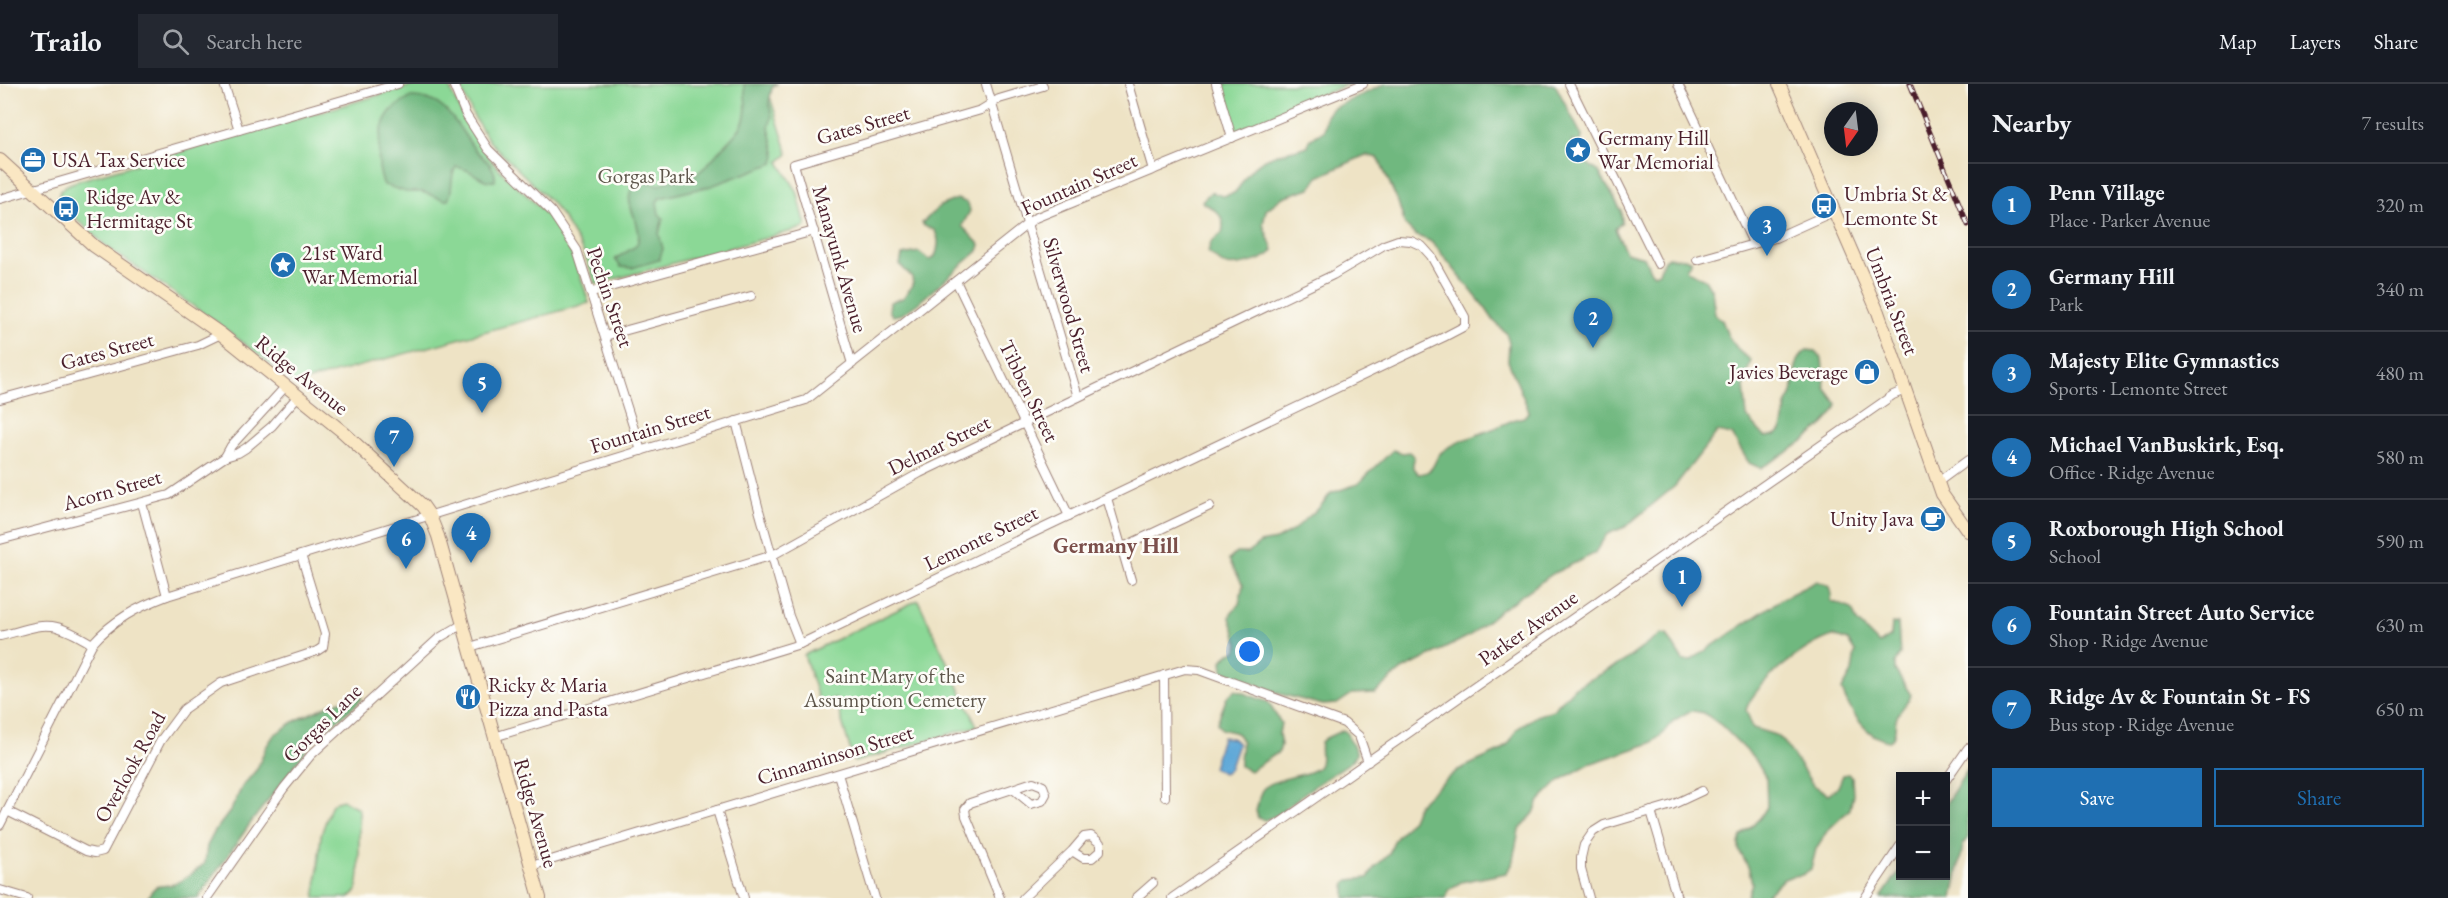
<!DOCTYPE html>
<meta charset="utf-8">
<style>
:root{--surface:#171b24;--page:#242831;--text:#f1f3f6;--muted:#9ea1a6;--line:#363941;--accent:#1f6fb2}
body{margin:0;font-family:"EB Garamond",serif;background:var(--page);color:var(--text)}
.controls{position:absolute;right:18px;bottom:18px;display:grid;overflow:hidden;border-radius:0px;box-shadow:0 3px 15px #0003}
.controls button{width:54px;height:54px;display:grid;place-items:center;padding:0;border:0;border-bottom:2px solid var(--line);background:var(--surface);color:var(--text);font:30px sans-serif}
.compass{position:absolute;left:1824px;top:18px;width:54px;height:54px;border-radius:50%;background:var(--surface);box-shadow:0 3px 15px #0003;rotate:194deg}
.you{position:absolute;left:1250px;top:568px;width:21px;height:21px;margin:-15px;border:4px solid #fff;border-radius:50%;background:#1a73e8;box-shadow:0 0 0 9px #1a73e833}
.badge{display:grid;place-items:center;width:39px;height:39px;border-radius:50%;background:var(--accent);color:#fff;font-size:20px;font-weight:700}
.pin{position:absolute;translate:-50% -50px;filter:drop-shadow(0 2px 3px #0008)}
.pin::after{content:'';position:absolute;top:32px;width:21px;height:18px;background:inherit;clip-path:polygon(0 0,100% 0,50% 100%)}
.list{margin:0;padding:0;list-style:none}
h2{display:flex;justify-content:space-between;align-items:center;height:78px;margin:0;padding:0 24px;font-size:26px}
h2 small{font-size:20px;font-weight:400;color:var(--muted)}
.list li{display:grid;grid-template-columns:39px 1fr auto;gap:18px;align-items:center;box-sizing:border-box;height:84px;padding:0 24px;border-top:2px solid var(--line)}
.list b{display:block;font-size:22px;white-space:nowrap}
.list p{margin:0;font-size:20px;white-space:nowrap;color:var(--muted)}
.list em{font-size:20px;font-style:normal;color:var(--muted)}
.actions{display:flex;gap:12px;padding:18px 24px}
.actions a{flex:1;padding:14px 0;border:2px solid var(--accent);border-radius:0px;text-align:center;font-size:21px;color:var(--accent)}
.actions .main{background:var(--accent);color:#fff}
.icon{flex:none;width:33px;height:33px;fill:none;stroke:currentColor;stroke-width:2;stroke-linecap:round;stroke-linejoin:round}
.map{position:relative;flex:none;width:1968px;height:814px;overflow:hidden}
header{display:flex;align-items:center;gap:36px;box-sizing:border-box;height:84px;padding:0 30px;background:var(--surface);border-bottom:2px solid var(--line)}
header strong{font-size:28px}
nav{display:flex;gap:33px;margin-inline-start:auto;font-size:21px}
.search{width:420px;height:54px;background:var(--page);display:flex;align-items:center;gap:15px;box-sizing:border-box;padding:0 21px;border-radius:0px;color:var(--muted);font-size:22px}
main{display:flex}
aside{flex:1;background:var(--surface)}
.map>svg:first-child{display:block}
</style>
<header>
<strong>Trailo</strong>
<div class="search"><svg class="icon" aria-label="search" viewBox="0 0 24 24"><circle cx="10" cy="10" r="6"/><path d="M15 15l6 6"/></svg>Search here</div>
<nav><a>Map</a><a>Layers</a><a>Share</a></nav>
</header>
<main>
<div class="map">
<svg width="1968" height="814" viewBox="0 0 1968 814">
<rect width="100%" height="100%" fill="#fdfcf7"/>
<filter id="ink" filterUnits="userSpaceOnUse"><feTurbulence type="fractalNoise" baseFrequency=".0167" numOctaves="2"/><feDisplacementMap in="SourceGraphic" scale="12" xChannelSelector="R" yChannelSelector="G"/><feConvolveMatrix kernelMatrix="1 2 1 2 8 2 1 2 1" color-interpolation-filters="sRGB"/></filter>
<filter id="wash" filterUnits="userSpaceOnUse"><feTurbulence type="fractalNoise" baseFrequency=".008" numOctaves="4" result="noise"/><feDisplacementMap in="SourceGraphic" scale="24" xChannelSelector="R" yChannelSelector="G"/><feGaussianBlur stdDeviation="1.35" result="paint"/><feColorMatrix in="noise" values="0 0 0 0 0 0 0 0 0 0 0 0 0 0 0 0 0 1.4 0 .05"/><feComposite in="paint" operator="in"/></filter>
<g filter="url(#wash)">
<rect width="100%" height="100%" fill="#eee3c5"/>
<!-- green -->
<g fill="#8bd896" stroke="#6a7c60" stroke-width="1.5">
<path d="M 418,0 L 448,0 C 461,31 477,63 501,87 C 519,106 541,121 557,143 C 573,166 581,193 589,219 L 295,300 L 218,239 L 107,163 L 59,118 C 57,104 66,101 77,97 Z"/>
<polygon points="459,0 766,0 788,70 779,78 797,107 806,142 803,144 596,200 584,169 563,134 551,118 489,57 473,31"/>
<polygon points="1220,0 1348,0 1237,46 1232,43"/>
<polygon points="918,516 977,642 854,678 835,614 820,620 804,571"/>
<polygon points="343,716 358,724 359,727 359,789 357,807 349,814 315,814 321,751 331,722 333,719"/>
</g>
<!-- forest -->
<g fill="#70b87f" stroke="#5d6c55" stroke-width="1.5">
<path d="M 744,0 L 777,0 L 772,4 L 769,18 L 772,33 L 769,43 L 776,72 L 774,79 L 711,102 L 660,114 L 657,118 L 659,130 L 663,134 L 659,150 L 663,165 L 659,176 L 632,184 L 621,183 L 615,175 L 636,162 C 647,140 620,123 633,102 L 644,97 L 660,101 C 671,93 684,98 695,91 C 705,85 713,74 721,65 C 747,39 748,37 744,0 Z"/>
<path d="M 1385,0 L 1555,0 L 1582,52 L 1581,58 L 1572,57 L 1572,68 L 1599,88 L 1621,126 L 1622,138 L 1615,145 L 1626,168 L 1644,173 L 1650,186 L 1654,190 L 1659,188 L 1664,176 L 1668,173 L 1691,176 L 1691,179 L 1686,184 L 1687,187 L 1705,195 L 1712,207 L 1715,230 L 1722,236 L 1728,252 L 1740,268 L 1751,276 L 1744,302 L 1747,333 L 1765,353 C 1787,352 1783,337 1786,322 C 1787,317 1791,314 1792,309 C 1795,295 1793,275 1807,266 L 1816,267 L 1822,274 L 1825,304 L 1837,320 C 1832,342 1780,374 1760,384 L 1749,379 L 1732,351 L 1717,348 L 1675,402 L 1625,443 L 1607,450 L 1594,470 L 1554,489 L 1499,527 L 1469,552 L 1402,586 L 1375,609 L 1352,610 L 1337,620 L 1323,621 L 1280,610 L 1223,587 L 1222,577 L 1228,570 L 1236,567 L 1239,560 L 1230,534 L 1231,529 L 1239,520 L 1243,501 L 1230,478 L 1229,476 L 1236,469 L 1248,469 L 1260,459 L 1276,456 L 1292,447 L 1319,424 L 1331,409 L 1358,400 L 1393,366 L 1403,369 L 1409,368 C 1418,375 1412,375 1413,384 L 1418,390 C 1438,389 1432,374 1443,367 C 1458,356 1473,353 1490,346 C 1502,342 1511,335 1524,333 L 1529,327 L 1508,277 L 1509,259 L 1506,249 L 1494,237 L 1486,225 L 1437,164 L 1430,157 L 1415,151 L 1405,141 L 1398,118 L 1378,74 L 1366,71 L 1361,73 L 1318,93 L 1310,104 L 1283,113 L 1266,126 L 1263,140 L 1273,166 C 1268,176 1234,185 1223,180 C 1219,178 1212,171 1208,168 L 1211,158 L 1222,149 C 1226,133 1217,126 1203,119 L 1202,117 L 1211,108 L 1223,112 L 1234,109 C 1241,103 1244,93 1251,86 C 1266,69 1288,69 1308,62 L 1309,56 L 1324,47 L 1326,32 L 1331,25 Z"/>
<path d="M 411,13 C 445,12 456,40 473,63 C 482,75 497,81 495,97 C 482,100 472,84 456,83 C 449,94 454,105 448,116 L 445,116 L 422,108 L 406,108 L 384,101 C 375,83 377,42 391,27 C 395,21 405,18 411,13 Z"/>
<path d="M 957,115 L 968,119 L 970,127 L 962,142 L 980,161 L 978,167 L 917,220 L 902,230 L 893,232 L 889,227 L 890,218 L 903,214 L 913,201 L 912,193 L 900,181 L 902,171 L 919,168 L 929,176 L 934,174 C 939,165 940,154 934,146 L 924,142 L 922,139 L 940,122 Z"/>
<path d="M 1817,497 L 1828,501 L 1832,510 L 1831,517 L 1852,525 L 1857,538 L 1879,560 L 1891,552 L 1892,539 L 1898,540 L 1900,570 L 1895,579 L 1895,586 L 1911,611 C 1908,620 1900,625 1897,633 C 1893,643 1898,649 1890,657 C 1867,655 1849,626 1842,606 L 1852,588 L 1855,568 L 1848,557 L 1833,552 C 1806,560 1754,600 1746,626 L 1753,644 L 1775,651 L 1784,658 L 1813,701 L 1828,710 L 1838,703 L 1843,691 L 1848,690 L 1852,693 L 1853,711 L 1850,725 L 1827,747 L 1816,765 L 1811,785 L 1802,791 L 1792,792 L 1782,796 L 1764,814 L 1747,814 L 1752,799 L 1749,785 L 1739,766 L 1739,760 L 1741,752 L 1760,734 L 1767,723 L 1766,694 L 1755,675 L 1722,642 L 1704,629 L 1693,627 L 1688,628 L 1673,637 L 1664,649 L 1651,659 L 1589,680 L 1559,697 L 1539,717 L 1534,729 L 1519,746 L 1512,781 L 1506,789 L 1461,798 L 1448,806 L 1446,814 L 1345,814 L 1345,799 L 1349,796 L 1368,794 L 1374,784 L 1389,770 L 1394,757 L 1412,735 L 1418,721 L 1429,710 L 1458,686 L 1502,666 L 1510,658 L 1517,645 L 1536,632 L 1553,626 L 1575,603 L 1623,578 L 1661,550 L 1667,551 L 1683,577 L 1690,577 L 1783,514 Z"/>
<path d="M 1235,606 L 1268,618 L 1281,639 L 1279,650 L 1281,661 L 1279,668 L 1250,687 L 1240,682 C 1238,673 1247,655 1236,649 C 1232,647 1226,647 1221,645 L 1217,639 L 1227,613 Z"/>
<path d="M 359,611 L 362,614 L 358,619 L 315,655 L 252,737 L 198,814 L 148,814 C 156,795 162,806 176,799 C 186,795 197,786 205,779 L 207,762 L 215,747 L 231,726 L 242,703 L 257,685 L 266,663 L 274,651 L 295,637 L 331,620 Z"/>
<path d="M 1343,646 L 1346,648 L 1356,668 L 1356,671 L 1352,677 L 1307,707 L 1277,731 L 1265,736 L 1258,734 L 1256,727 C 1258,721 1259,709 1263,705 C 1274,693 1312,692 1319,682 C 1323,675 1319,666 1321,658 L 1326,654 Z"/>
<polygon points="1968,685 1968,755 1963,761 1953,814 1881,814 1900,786 1900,792 1946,792 1946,719"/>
</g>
<!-- water -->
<polygon fill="#60a9d8" stroke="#556482" stroke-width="1.5" points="1222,653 1232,654 1238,660 1229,686 1223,689 1213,684"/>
</g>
<g filter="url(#ink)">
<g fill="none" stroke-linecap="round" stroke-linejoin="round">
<!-- minor casing -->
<g stroke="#9c8178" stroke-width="10">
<g id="minor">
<polyline points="224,0 239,46"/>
<polyline points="453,0 466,31 488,65 551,127 577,166 641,367"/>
<polyline points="986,0 1078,313"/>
<polyline points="1128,0 1153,86"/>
<polyline points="1216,0 1232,54"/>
<polyline points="1569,0 1658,180"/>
<polyline points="1678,0 1753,159"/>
<polyline points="0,115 398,0"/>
<polyline points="1697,176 1775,154 1835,127"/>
<polyline points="956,197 1069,432"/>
<polyline points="592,208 814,147"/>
<polyline points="605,252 751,212"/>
<polyline points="852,280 794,80 981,26 999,15 1043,2 1042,0"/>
<polyline points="0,315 198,261 221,250"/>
<polyline points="736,337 759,426 789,532 800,560"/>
<polyline points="225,373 231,362 286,302"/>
<polyline points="1938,398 1968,376"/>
<polyline points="1107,414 1131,496"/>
<polyline points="142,419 167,512"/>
<polyline points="0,456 169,411 225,373 238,369 246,364 272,342 298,312"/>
<polyline points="1121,464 1210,422"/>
<path d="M 0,552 C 47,540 49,534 92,560"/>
<polyline points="470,563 773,471 920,389 1333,191 1384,161 1398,156 1411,157 1422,162 1431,172 1465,233 1465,242 1444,253 800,560 494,653"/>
<polyline points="1164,591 1165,713"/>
<polyline points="838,690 875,814"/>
<polyline points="1946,696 1968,664"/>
<polyline points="717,726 744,814"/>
<polyline points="7,727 86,767 95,769 103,767 161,656 184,625 221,599 317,567 323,563 325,550 301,471"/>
<polyline points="1651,727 1677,814"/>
<path d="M 0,741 L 92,560 C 113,536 138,523 167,512 L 806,316 L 1035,134 L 1363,0"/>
<polyline points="531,782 1185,585 1199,586 1344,639 1359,652 1368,678"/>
<polyline points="0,806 27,814"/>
<polyline points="207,814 284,704 311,671 439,554 463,540"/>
<polyline points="1000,814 966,732 965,725 970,719 1033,698 1043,702 1046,710 1042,717 1031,720 1013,705"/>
<polyline points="1023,814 1072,767 1084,753 1091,752 1100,759 1100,767 1092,774 1083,774 1072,767"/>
<polyline points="1136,814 1153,799"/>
<polyline points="1172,814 1893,311 1905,306"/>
<polyline points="1589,814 1581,785 1581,774 1584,761 1593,748 1604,741 1672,721 1702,707"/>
<polyline points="1865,814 1900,762"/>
</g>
</g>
<!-- secondary casing -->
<g stroke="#9c8178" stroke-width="14">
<g id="secondary">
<polyline points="1779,0 1878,228 1942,410 1968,447"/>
<polyline points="0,76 94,162 221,250 343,348 423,422 430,432 438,452 540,814"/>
</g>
</g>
<!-- minor -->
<use href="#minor" stroke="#fff" stroke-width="8"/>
<!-- secondary -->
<use href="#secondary" stroke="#fae7c3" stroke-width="12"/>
<!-- rail casing -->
<g stroke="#4a1f2b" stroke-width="5">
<polyline id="rail" points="1910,0 1968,141"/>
</g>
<!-- rail -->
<use href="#rail" stroke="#fdfcf7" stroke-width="3" stroke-dasharray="9" stroke-linecap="butt"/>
</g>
</g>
<!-- icons -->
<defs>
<g id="sight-disc" transform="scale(1.35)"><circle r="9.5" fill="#1f6fb2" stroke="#fdfcf7"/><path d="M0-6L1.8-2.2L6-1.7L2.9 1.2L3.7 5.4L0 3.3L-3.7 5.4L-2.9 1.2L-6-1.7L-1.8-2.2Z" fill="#fff"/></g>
<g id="office-disc" transform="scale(1.35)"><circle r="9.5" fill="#1f6fb2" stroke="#fdfcf7"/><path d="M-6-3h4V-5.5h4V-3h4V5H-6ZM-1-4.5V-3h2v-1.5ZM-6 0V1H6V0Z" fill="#fff"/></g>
<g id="bus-disc" transform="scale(1.35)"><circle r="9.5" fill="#1f6fb2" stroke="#fdfcf7"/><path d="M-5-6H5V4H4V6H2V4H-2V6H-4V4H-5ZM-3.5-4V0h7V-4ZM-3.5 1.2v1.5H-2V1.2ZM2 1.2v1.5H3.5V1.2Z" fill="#fff"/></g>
<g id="shop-disc" transform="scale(1.35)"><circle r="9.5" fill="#1f6fb2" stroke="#fdfcf7"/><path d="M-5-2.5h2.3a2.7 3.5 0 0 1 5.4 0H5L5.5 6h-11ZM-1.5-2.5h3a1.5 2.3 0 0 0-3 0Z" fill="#fff"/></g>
<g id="cafe-disc" transform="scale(1.35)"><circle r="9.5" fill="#1f6fb2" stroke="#fdfcf7"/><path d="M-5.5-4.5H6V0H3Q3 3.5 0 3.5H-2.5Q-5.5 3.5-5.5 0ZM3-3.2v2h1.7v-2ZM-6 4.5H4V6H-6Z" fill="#fff"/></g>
<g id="restaurant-disc" transform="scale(1.35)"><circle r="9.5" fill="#1f6fb2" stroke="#fdfcf7"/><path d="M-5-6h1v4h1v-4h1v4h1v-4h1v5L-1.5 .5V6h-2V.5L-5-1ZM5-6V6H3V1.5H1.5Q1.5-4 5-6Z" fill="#fff"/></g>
</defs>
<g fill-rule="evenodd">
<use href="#sight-disc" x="1578" y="66"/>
<use href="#office-disc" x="33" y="76"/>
<use href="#bus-disc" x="1824" y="122"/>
<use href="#bus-disc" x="66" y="125"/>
<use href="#sight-disc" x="283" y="181"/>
<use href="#shop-disc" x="1867" y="288"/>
<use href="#cafe-disc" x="1933" y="435"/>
<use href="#restaurant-disc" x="468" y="613"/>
</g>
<g text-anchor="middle" stroke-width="5" stroke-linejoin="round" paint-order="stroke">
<!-- street labels -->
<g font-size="21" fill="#4a1f2b" stroke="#fdfcf7">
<text transform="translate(863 41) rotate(-16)" y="7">Gates Street</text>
<text transform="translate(1079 100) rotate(-24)" y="7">Fountain Street</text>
<text transform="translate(840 175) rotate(74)" y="7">Manayunk Avenue</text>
<text transform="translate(610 213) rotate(71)" y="7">Pechin Street</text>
<text transform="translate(1892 217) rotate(69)" y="7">Umbria Street</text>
<text transform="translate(1069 221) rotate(74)" y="7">Silverwood Street</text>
<text transform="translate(107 267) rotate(-15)" y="7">Gates Street</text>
<text transform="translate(302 291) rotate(39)" y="7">Ridge Avenue</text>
<text transform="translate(1029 307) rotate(64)" y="7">Tibben Street</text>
<text transform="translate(650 345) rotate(-17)" y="7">Fountain Street</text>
<text transform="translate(939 361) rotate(-26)" y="7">Delmar Street</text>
<text transform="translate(112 406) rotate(-16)" y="7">Acorn Street</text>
<text transform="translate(981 454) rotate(-26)" y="7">Lemonte Street</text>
<text transform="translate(1528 544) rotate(-35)" y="7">Parker Avenue</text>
<text transform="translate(322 639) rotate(-45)" y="7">Gorgas Lane</text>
<text transform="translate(835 671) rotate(-17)" y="7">Cinnaminson Street</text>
<text transform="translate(130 683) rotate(-61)" y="7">Overlook Road</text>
<text transform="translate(536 729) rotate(74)" y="7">Ridge Avenue</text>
</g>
<!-- poi labels -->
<g font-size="21" fill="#4a1f2b" stroke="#fdfcf7" text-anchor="start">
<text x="1598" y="61">Germany Hill<tspan x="1598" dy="24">War Memorial</tspan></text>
<text x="52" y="83">USA Tax Service</text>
<text x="1844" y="117">Umbria St &amp;<tspan x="1844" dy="24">Lemonte St</tspan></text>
<text x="86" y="120">Ridge Av &amp;<tspan x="86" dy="24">Hermitage St</tspan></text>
<text x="302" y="176">21st Ward<tspan x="302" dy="24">War Memorial</tspan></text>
<text x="1848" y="295" text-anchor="end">Javies Beverage</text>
<text x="1914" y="442" text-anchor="end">Unity Java</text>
<text x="488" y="608">Ricky &amp; Maria<tspan x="488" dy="24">Pizza and Pasta</tspan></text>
</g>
<!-- park labels -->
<g font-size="21" fill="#5e564b" stroke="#fdfcf7">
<text x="646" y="99">Gorgas Park</text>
<text x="895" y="599">Saint Mary of the<tspan x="895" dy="24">Assumption Cemetery</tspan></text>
</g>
<!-- neighbourhood labels -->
<g font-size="22" font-weight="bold" fill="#7b4f4b" stroke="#fdfcf7">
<text x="1116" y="469">Germany Hill</text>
</g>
</g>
</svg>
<div class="controls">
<button>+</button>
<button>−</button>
</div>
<svg class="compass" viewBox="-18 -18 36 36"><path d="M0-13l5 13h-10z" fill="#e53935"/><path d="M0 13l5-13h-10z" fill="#9ea1a6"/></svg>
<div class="you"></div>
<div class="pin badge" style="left:1682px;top:523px">1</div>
<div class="pin badge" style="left:1593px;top:264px">2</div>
<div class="pin badge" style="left:1767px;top:172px">3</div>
<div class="pin badge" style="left:471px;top:479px">4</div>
<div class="pin badge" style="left:482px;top:329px">5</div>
<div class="pin badge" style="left:406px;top:485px">6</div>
<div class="pin badge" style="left:394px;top:383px">7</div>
</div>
<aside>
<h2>Nearby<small>7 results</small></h2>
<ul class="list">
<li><span class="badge">1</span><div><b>Penn Village</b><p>Place · Parker Avenue</p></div><em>320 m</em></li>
<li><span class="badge">2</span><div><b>Germany Hill</b><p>Park</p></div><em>340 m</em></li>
<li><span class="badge">3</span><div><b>Majesty Elite Gymnastics</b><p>Sports · Lemonte Street</p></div><em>480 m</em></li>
<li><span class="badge">4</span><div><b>Michael VanBuskirk, Esq.</b><p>Office · Ridge Avenue</p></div><em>580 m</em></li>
<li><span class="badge">5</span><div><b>Roxborough High School</b><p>School</p></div><em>590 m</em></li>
<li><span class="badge">6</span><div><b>Fountain Street Auto Service</b><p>Shop · Ridge Avenue</p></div><em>630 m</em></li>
<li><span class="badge">7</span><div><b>Ridge Av &amp; Fountain St - FS</b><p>Bus stop · Ridge Avenue</p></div><em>650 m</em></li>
</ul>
<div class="actions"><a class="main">Save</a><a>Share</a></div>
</aside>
</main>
